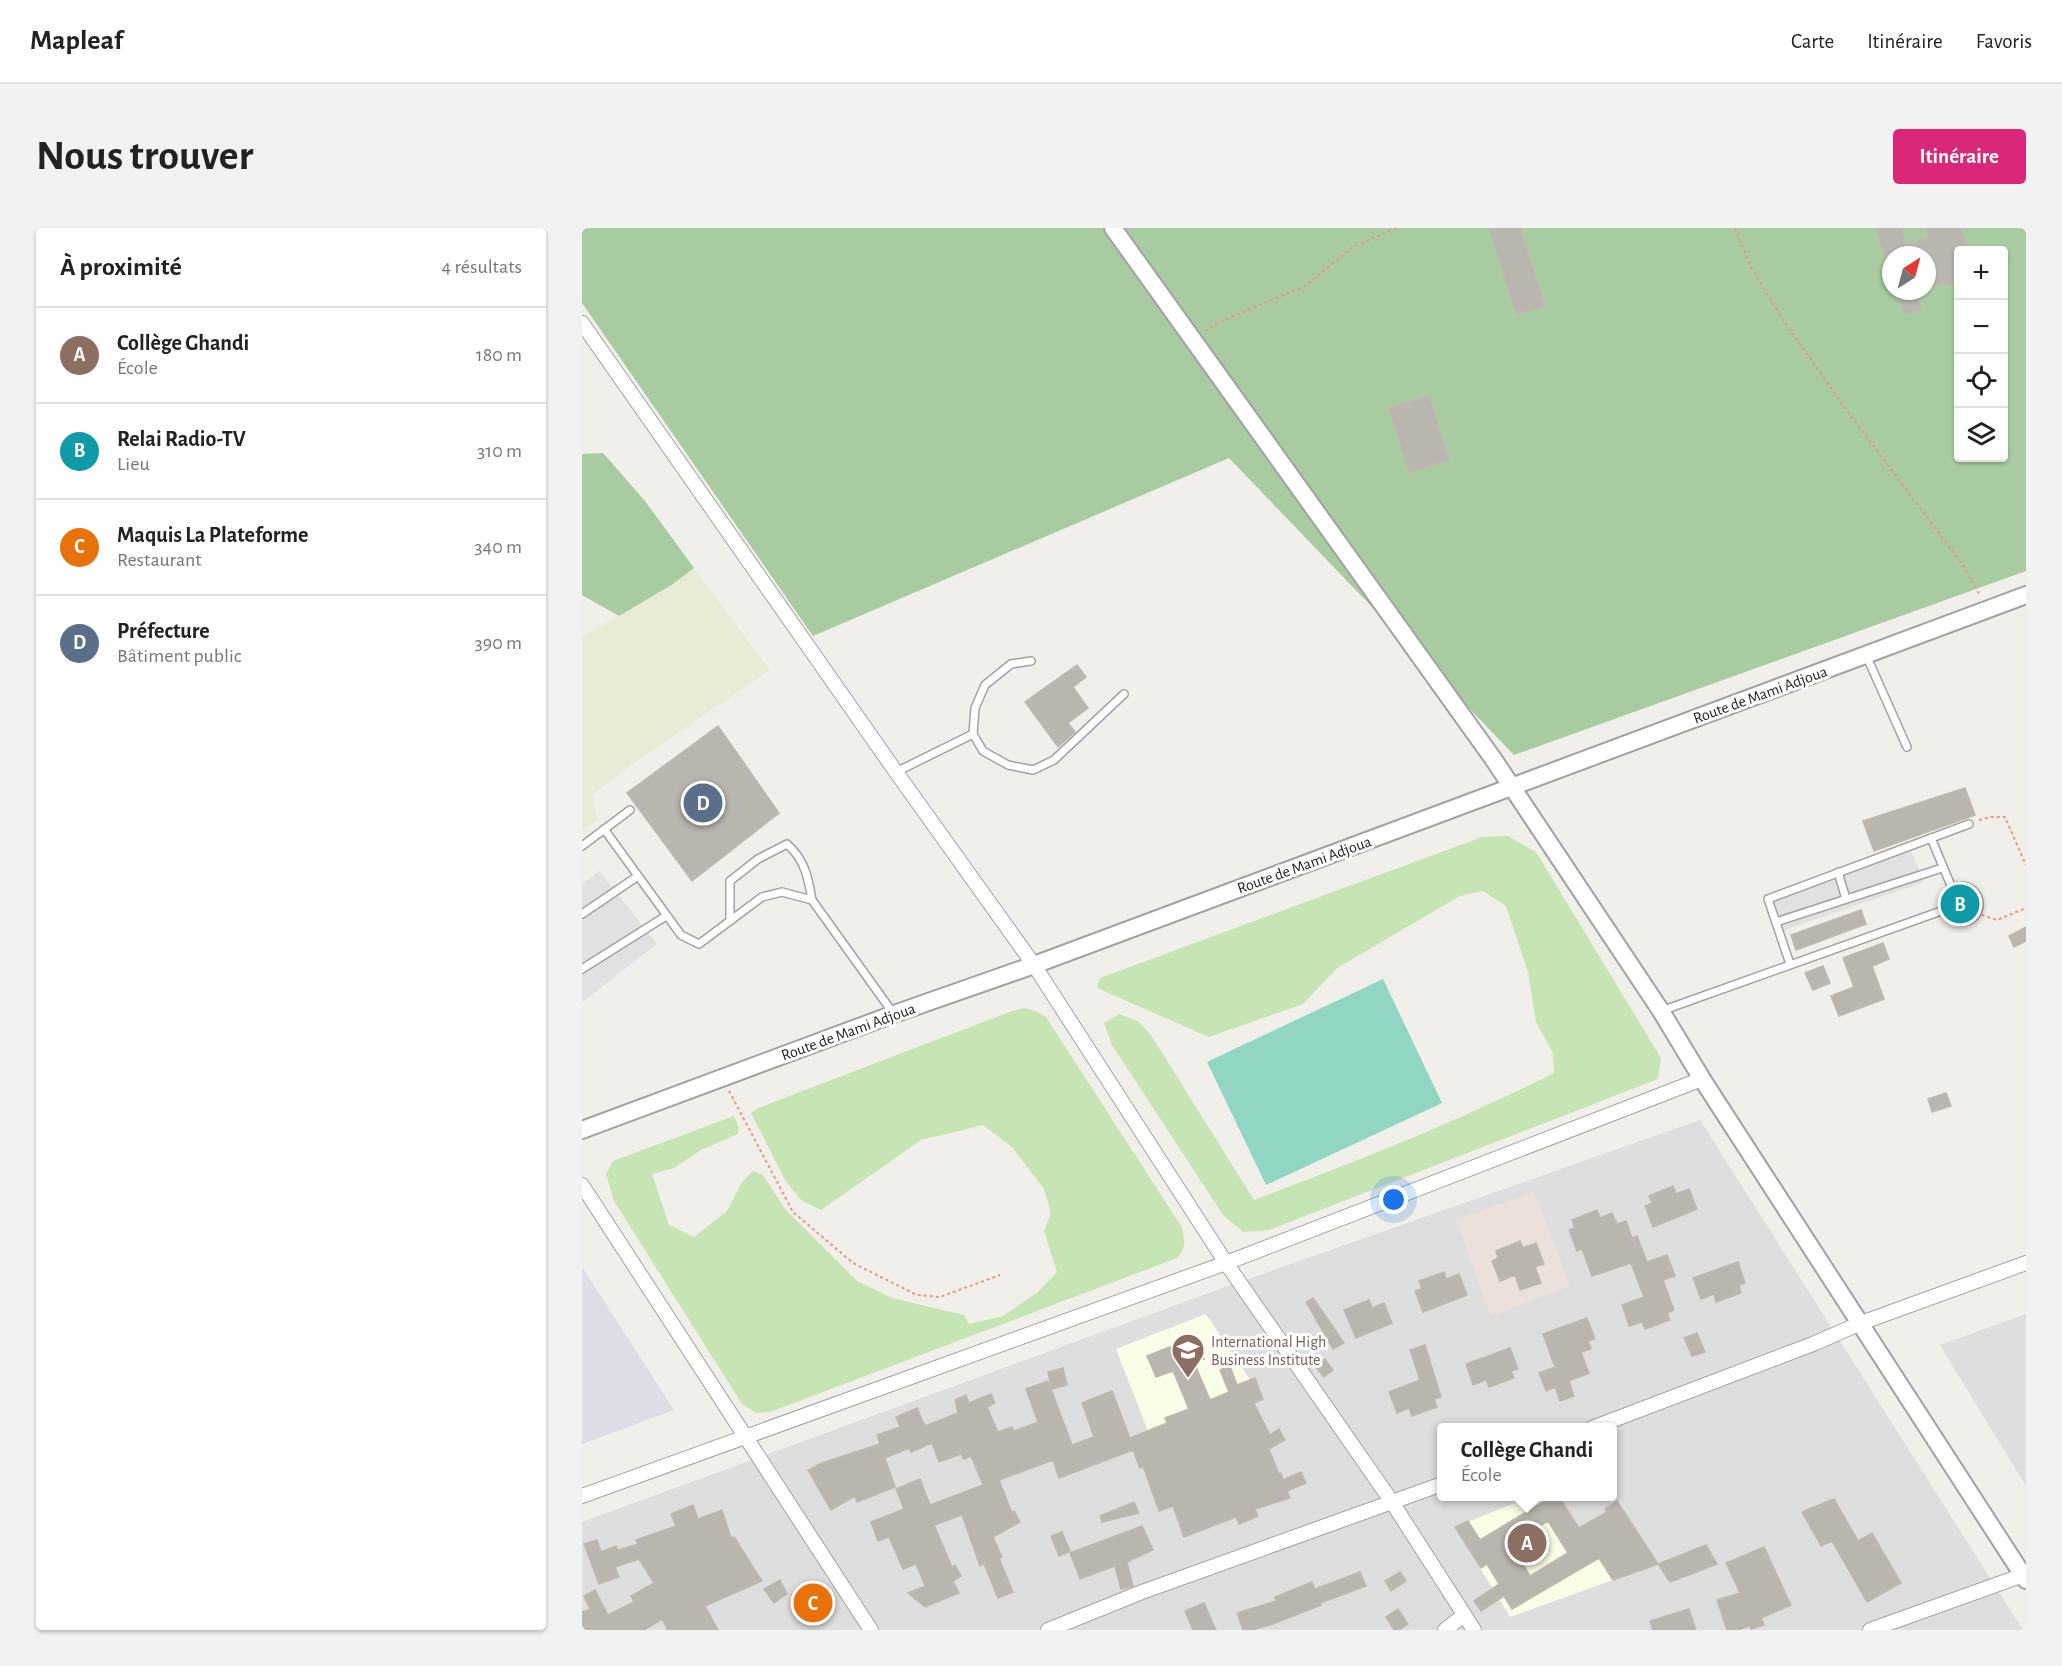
<!DOCTYPE html>
<html lang="fr">
<meta charset="utf-8">
<style>
:root{--surface:#fff;--page:#f2f2f2;--text:#222;--muted:#767676;--line:#e0e0e0;--accent:#db2777}
body{margin:0;font-family:"Alegreya Sans",sans-serif;background:var(--page);color:var(--text)}
.controls{position:absolute;right:18px;top:18px;display:grid;overflow:hidden;border-radius:6px;box-shadow:0 2px 4px #0004}
.controls button{width:54px;height:54px;display:grid;place-items:center;padding:0;border:0;border-bottom:2px solid var(--line);background:var(--surface);color:var(--text);font:30px sans-serif}
.compass{position:absolute;left:1300px;top:18px;width:54px;height:54px;border-radius:50%;background:var(--surface);box-shadow:0 2px 4px #0004;rotate:36deg}
.you{position:absolute;left:812px;top:972px;width:21px;height:21px;margin:-15px;border:4px solid #fff;border-radius:50%;background:#1a73e8;box-shadow:0 0 0 9px #1a73e833}
.badge{display:grid;place-items:center;width:39px;height:39px;border-radius:50%;background:var(--accent);color:#fff;font-size:20px;font-weight:700}
.pin{position:absolute;translate:-50% -50%;border:3px solid #fff;box-shadow:0 2px 6px #0006}
.popup{position:absolute;left:855px;top:1195px;width:180px;height:78px;box-sizing:border-box;display:grid;place-content:center;border-radius:6px;background:var(--surface);filter:drop-shadow(0 2px 4px #0005);font-size:20px;white-space:nowrap;color:var(--muted)}
.popup b{font-size:22px;color:var(--text)}
.popup::after{content:'';position:absolute;left:50%;top:100%;margin-left:-12px;border:12px solid transparent;border-top-color:var(--surface)}
.list{margin:0;padding:0;list-style:none}
h2{display:flex;justify-content:space-between;align-items:center;height:78px;margin:0;padding:0 24px;font-size:26px}
h2 small{font-size:20px;font-weight:400;color:var(--muted)}
.list li{display:grid;grid-template-columns:39px 1fr auto;gap:18px;align-items:center;box-sizing:border-box;height:96px;padding:0 24px;border-top:2px solid var(--line)}
.list b{display:block;font-size:22px;white-space:nowrap}
.list p{margin:0;font-size:20px;white-space:nowrap;color:var(--muted)}
.list em{font-size:20px;font-style:normal;color:var(--muted)}
.icon{flex:none;width:33px;height:33px;fill:none;stroke:currentColor;stroke-width:2;stroke-linecap:round;stroke-linejoin:round}
.map{position:relative;flex:none;width:1444px;height:1402px;overflow:hidden;border-radius:6px}
header{display:flex;align-items:center;gap:36px;box-sizing:border-box;height:84px;padding:0 30px;background:var(--surface);border-bottom:2px solid var(--line)}
header strong{font-size:28px}
nav{display:flex;gap:33px;margin-inline-start:auto;font-size:21px}
.intro{display:flex;align-items:center;justify-content:space-between;box-sizing:border-box;height:144px;padding:0 36px}
h1{margin:0;font-size:42px}
.button{padding:15px 27px;border-radius:6px;background:var(--accent);color:#fff;font-size:21px;font-weight:700}
main{display:flex;gap:36px;padding:0 36px}
aside{flex:1;background:var(--surface);border-radius:6px;box-shadow:0 2px 4px #0004}
.map>svg:first-child{display:block}
</style>
<header>
<strong>Mapleaf</strong>
<nav><a>Carte</a><a>Itinéraire</a><a>Favoris</a></nav>
</header>
<div class="intro"><h1>Nous trouver</h1><a class="button">Itinéraire</a></div>
<main>
<aside>
<h2>À proximité<small>4 résultats</small></h2>
<ul class="list">
<li><span class="badge" style="background:#8d6e63">A</span><div><b>Collège Ghandi</b><p>École</p></div><em>180 m</em></li>
<li><span class="badge" style="background:#0f9aa8">B</span><div><b>Relai Radio-TV</b><p>Lieu</p></div><em>310 m</em></li>
<li><span class="badge" style="background:#e8710a">C</span><div><b>Maquis La Plateforme</b><p>Restaurant</p></div><em>340 m</em></li>
<li><span class="badge" style="background:#5c6f8a">D</span><div><b>Préfecture</b><p>Bâtiment public</p></div><em>390 m</em></li>
</ul>
</aside>
<div class="map">
<svg width="1444" height="1402" viewBox="0 0 1444 1402">
<rect width="100%" height="100%" fill="#f0efe9"/>
<!-- residential -->
<g fill="#dfdede" fill-rule="evenodd">
<path d="M 1118,892 L 1441,1402 L 0,1402 L 0,1294 L 635,1062 ZM 860,1200 L 1030,1200 L 1030,1268 L 860,1268 Z"/>
<polygon points="1444,1086 1444,1258 1358,1117"/>
</g>
<!-- education -->
<g fill="#f9fce6">
<polygon points="624,1086 668,1152 673,1150 681,1171 571,1216 534,1121"/>
<polygon points="948,1269 977,1269 1031,1352 928,1389 873,1299"/>
</g>
<!-- military -->
<polygon fill="#ece1da" points="952,964 988,1058 909,1088 874,992"/>
<!-- farmland -->
<polygon fill="#e8ecd7" points="112,340 188,442 49,537 10,567 15,593 0,602 0,409 91,356"/>
<!-- grass -->
<g fill="#c7e4b5">
<path d="M 926,608 L 954,624 L 1079,830 L 1076,851 L 687,1002 L 661,1004 L 641,987 L 530,817 L 522,795 L 537,786 L 556,793 L 569,807 L 672,972 C 774,934 875,894 972,845 L 971,825 L 954,794 L 946,744 L 924,678 L 901,663 L 878,668 L 755,740 L 721,776 L 627,809 L 515,760 L 518,750 L 900,609 Z"/>
<path d="M 443,780 L 456,784 L 464,789 L 599,998 C 603,1011 605,1019 595,1030 L 188,1184 L 174,1185 L 160,1176 L 32,973 L 24,946 L 31,933 L 152,888 L 157,900 L 156,906 L 119,922 L 92,940 L 70,946 L 87,997 L 112,1009 L 145,983 L 160,954 L 171,943 L 181,947 L 203,981 L 275,1053 L 310,1070 L 382,1087 L 387,1096 L 421,1088 L 456,1064 L 475,1044 L 462,1003 L 469,985 L 462,961 L 430,919 L 401,897 L 339,912 L 239,982 L 219,972 L 203,952 L 169,885 L 176,880 L 430,783 Z"/>
</g>
<!-- forest -->
<g fill="#a9cba2" fill-rule="evenodd">
<path d="M 0,0 L 1444,0 L 1444,343 L 932,527 L 647,230 L 231,408 L 0,75 ZM 1376,22 L 1422,22 L 1422,230 L 1376,230 ZM 1309,27 L 1345,27 L 1345,63 L 1309,63 Z"/>
<polygon points="21,225 63,273 112,340 91,356 37,388 0,367 0,226"/>
</g>
<!-- pitch -->
<polygon fill="#90d6c3" points="801,751 860,875 684,957 625,834"/>
<!-- parking -->
<g fill="#e1e1e1">
<polygon points="1329,623 1342,654 1200,703 1190,674"/>
<polygon points="17,643 75,716 0,774 0,656"/>
</g>
<!-- plaza -->
<polygon fill="#dedde6" points="0,1039 92,1182 0,1216"/>
<!-- building -->
<g fill="#b9b5af" stroke="#c0b8ad" stroke-width="1.5" fill-rule="evenodd">
<polygon points="907,0 938,0 963,78 934,86"/>
<polygon points="1294,0 1319,0 1324,17 1347,10 1343,0 1379,0 1386,22 1377,22 1377,54 1364,58 1363,54 1345,60 1345,27 1302,27"/>
<polygon points="1315,63 1334,63 1339,81 1323,86"/>
<polygon points="847,168 867,232 827,244 807,180"/>
<polygon points="495,437 504,449 491,459 506,480 486,495 493,504 476,519 443,474"/>
<polygon points="136,498 197,585 110,653 45,565"/>
<polygon points="1383,560 1393,587 1292,623 1281,593"/>
<circle cx="1378" cy="676" r="7"/>
<polygon points="1279,682 1284,696 1214,722 1209,707"/>
<polygon points="1444,699 1444,713 1432,719 1427,708"/>
<polygon points="1301,715 1307,731 1290,738 1302,771 1257,788 1249,768 1272,759 1261,730"/>
<polygon points="1241,738 1248,755 1231,762 1223,745"/>
<polygon points="1364,865 1369,878 1350,884 1346,871"/>
<polygon points="1091,958 1094,966 1107,961 1115,981 1071,999 1063,978 1070,975 1067,968"/>
<polygon points="1015,982 1018,990 1030,985 1035,996 1044,993 1050,1010 1055,1008 1065,1034 1085,1027 1093,1048 1081,1052 1092,1082 1085,1085 1088,1092 1063,1101 1060,1094 1047,1098 1040,1077 1062,1069 1049,1035 1010,1048 1000,1021 995,1023 987,1002 993,1000 990,992"/>
<polygon points="938,1013 941,1020 954,1015 962,1036 953,1039 959,1055 938,1062 933,1047 918,1053 910,1033 916,1030 914,1023"/>
<polygon points="1156,1034 1163,1055 1157,1057 1159,1065 1134,1074 1132,1066 1119,1071 1111,1050"/>
<polygon points="862,1044 864,1051 877,1046 885,1067 841,1084 833,1063 840,1061 837,1053"/>
<polygon points="731,1070 762,1115 751,1121 724,1074"/>
<polygon points="787,1072 790,1080 802,1075 810,1095 774,1110 762,1082"/>
<polygon points="1005,1090 1013,1111 1006,1113 1009,1121 999,1124 1007,1145 987,1153 992,1168 978,1173 973,1159 964,1163 957,1145 973,1139 961,1106"/>
<polygon points="1115,1105 1123,1124 1110,1128 1102,1110"/>
<polygon points="613,1109 622,1131 612,1134 628,1172 647,1164 638,1142 648,1138 655,1157 673,1150 681,1171 672,1175 688,1207 697,1201 703,1212 687,1221 697,1246 699,1245 701,1252 719,1244 724,1255 705,1263 708,1270 673,1281 676,1288 657,1296 654,1289 602,1309 591,1278 577,1283 561,1238 558,1240 551,1222 477,1250 471,1232 417,1252 430,1285 432,1283 438,1294 411,1309 420,1329 417,1330 431,1364 416,1370 402,1336 398,1338 380,1287 352,1297 370,1339 373,1337 379,1348 371,1353 377,1365 343,1379 326,1365 343,1358 334,1336 321,1341 307,1309 296,1313 289,1294 322,1281 314,1261 338,1251 348,1277 401,1257 389,1228 382,1231 379,1226 357,1234 350,1215 329,1224 327,1220 303,1230 313,1259 275,1274 273,1268 249,1282 226,1242 240,1235 298,1216 295,1207 318,1199 314,1189 335,1180 343,1198 376,1185 373,1172 384,1167 387,1175 409,1166 413,1175 405,1179 416,1204 430,1199 432,1203 456,1194 444,1161 466,1153 490,1217 512,1209 500,1175 530,1163 548,1210 585,1195 583,1190 607,1181 591,1143 574,1149 565,1128"/>
<polygon points="843,1117 859,1169 852,1171 855,1179 830,1188 827,1180 815,1185 807,1164 838,1152 828,1122"/>
<polygon points="928,1120 936,1141 929,1143 932,1150 907,1159 904,1152 891,1157 884,1136"/>
<polygon points="743,1131 751,1142 742,1149 733,1138"/>
<polygon points="481,1140 485,1157 470,1161 466,1144"/>
<path d="M 969,1269 L 977,1269 L 997,1300 L 1025,1284 L 1023,1281 L 1035,1273 L 1076,1336 L 1124,1317 L 1135,1336 L 1088,1354 L 1076,1336 L 1031,1352 L 1017,1330 L 930,1381 L 922,1368 L 899,1383 L 892,1373 L 917,1356 L 905,1336 L 899,1340 L 873,1299 L 886,1293 L 898,1312 ZM 966,1293 L 986,1325 L 948,1348 L 929,1316 Z"/>
<polygon points="1252,1271 1276,1313 1290,1305 1319,1355 1285,1374 1250,1313 1239,1318 1220,1284"/>
<polygon points="552,1274 557,1285 520,1294 518,1288"/>
<polygon points="111,1277 116,1291 140,1282 149,1310 152,1309 180,1353 123,1378 136,1402 86,1402 80,1391 62,1402 0,1402 0,1384 8,1381 2,1368 13,1362 26,1387 52,1374 49,1368 72,1355 57,1331 33,1339 37,1349 17,1356 2,1316 15,1312 19,1324 34,1318 36,1322 56,1316 54,1312 94,1298 89,1286"/>
<polygon points="560,1298 571,1322 545,1334 551,1358 539,1361 533,1338 498,1351 488,1325"/>
<polygon points="480,1304 488,1323 477,1328 469,1308"/>
<polygon points="1182,1319 1209,1377 1179,1390 1182,1397 1169,1401 1168,1398 1156,1402 1145,1402 1135,1372 1158,1365 1144,1335"/>
<polygon points="778,1344 784,1358 738,1375 739,1377 688,1397 670,1402 661,1402 655,1385 694,1373 693,1369 730,1354 733,1361"/>
<polygon points="818,1344 824,1353 809,1363 803,1353"/>
<polygon points="198,1352 205,1366 192,1375 182,1361"/>
<polygon points="622,1375 634,1402 611,1402 603,1383"/>
<polygon points="816,1381 826,1396 817,1402 812,1402 804,1389"/>
<polygon points="1107,1381 1114,1402 1071,1402 1068,1393"/>
</g>
<g fill="none" stroke-linecap="round" stroke-linejoin="round">
<!-- service casing -->
<g stroke="#a2a2a2" stroke-width="10">
<g id="service">
<polyline points="1284,427 1325,519"/>
<polyline points="391,506 393,480 403,457 429,436 449,433"/>
<polyline points="314,544 391,506 401,523 426,537 451,542 472,532 542,466"/>
<polyline points="22,601 99,707 117,716 180,669 200,664 230,672 311,785"/>
<polyline points="1349,610 1370,660"/>
<polyline points="0,618 48,582"/>
<polyline points="1256,644 1264,671"/>
<circle cx="1379" cy="676" r="18"/>
<polyline points="0,686 56,648"/>
<path d="M 148,693 L 148,653 L 176,631 L 205,616 C 223,632 226,649 230,672"/>
<polyline points="1194,694 1360,640"/>
<polyline points="1208,736 1186,671 1387,596"/>
<polyline points="0,741 84,688"/>
<polyline points="1079,783 1362,682"/>
</g>
</g>
<!-- minor casing -->
<g stroke="#a2a2a2" stroke-width="16">
<g id="minor">
<polyline points="0,95 314,544 452,737 644,1035 810,1274 892,1402"/>
<polyline points="0,957 289,1402"/>
<polyline points="1010,1200 1231,1116 1279,1095 1444,1035"/>
<polyline points="0,1268 644,1035 1120,851"/>
<polyline points="466,1402 560,1364 860,1256"/>
<polyline points="863,1402 882,1387"/>
<polyline points="1288,1402 1444,1346"/>
</g>
</g>
<!-- tertiary casing -->
<g stroke="#a2a2a2" stroke-width="20">
<g id="tertiary">
<polyline points="531,0 912,532 1079,783 1120,851 1444,1352"/>
<polyline points="0,902 312,786 452,737 1444,367"/>
</g>
</g>
<!-- path -->
<g stroke="#eb977f" stroke-width="2" stroke-dasharray="3 3" stroke-linecap="butt">
<polyline points="1153,0 1169,39 1201,92 1266,184 1381,337 1398,368"/>
<polyline points="623,103 640,93 723,58 771,19 814,0"/>
<polyline points="1397,592 1409,589 1423,589 1444,637"/>
<polyline points="1394,685 1415,692 1444,680"/>
<polyline points="147,863 211,984 271,1035 335,1067 358,1069 418,1047"/>
</g>
<!-- service -->
<use href="#service" stroke="#fff" stroke-width="7"/>
<!-- minor -->
<use href="#minor" stroke="#fff" stroke-width="14"/>
<!-- tertiary -->
<use href="#tertiary" stroke="#fff" stroke-width="16"/>
</g>
<!-- icons -->
<defs>
<g id="university-pin" transform="scale(1.725)"><path d="M0 17L-7.5 6A9.5 9.5 0 1 1 7.5 6Z" fill="#8d6e63" stroke="#fff"/><path d="M0-5L7-2L0 1L-7-2ZM-4 1L0 2.5L4 1V4Q0 6-4 4Z" fill="#fff"/></g>
</defs>
<g fill-rule="evenodd">
<use href="#university-pin" x="606" y="1122"/>
</g>
<g text-anchor="middle" stroke-width="6" stroke-linejoin="round" paint-order="stroke">
<!-- street labels -->
<g font-size="16" fill="#212121" stroke="#fff">
<text transform="translate(1178 466) rotate(-20)" y="6">Route de Mami Adjoua</text>
<text transform="translate(722 636) rotate(-20)" y="6">Route de Mami Adjoua</text>
<text transform="translate(266 803) rotate(-20)" y="6">Route de Mami Adjoua</text>
</g>
<!-- education labels -->
<g font-size="16" fill="#785e54" stroke="#fff" text-anchor="start">
<text x="629" y="1119">International High<tspan x="629" dy="18">Business Institute</tspan></text>
</g>
</g>
</svg>
<div class="controls">
<button>+</button>
<button>−</button>
<button><svg class="icon" aria-label="locate" viewBox="0 0 24 24"><circle cx="12" cy="12" r="6"/><path d="M12 2v4M12 18v4M2 12h4M18 12h4"/></svg></button>
<button><svg class="icon" aria-label="layers" viewBox="0 0 24 24"><path d="M12 4l9 5-9 5-9-5zM3 14l9 5 9-5"/></svg></button>
</div>
<svg class="compass" viewBox="-18 -18 36 36"><path d="M0-13l5 13h-10z" fill="#e53935"/><path d="M0 13l5-13h-10z" fill="#767676"/></svg>
<div class="you"></div>
<div class="pin badge" style="left:945px;top:1315px;background:#8d6e63">A</div>
<div class="popup"><b>Collège Ghandi</b>École</div>
<div class="pin badge" style="left:1378px;top:676px;background:#0f9aa8">B</div>
<div class="pin badge" style="left:231px;top:1375px;background:#e8710a">C</div>
<div class="pin badge" style="left:121px;top:575px;background:#5c6f8a">D</div>
</div>
</main>
